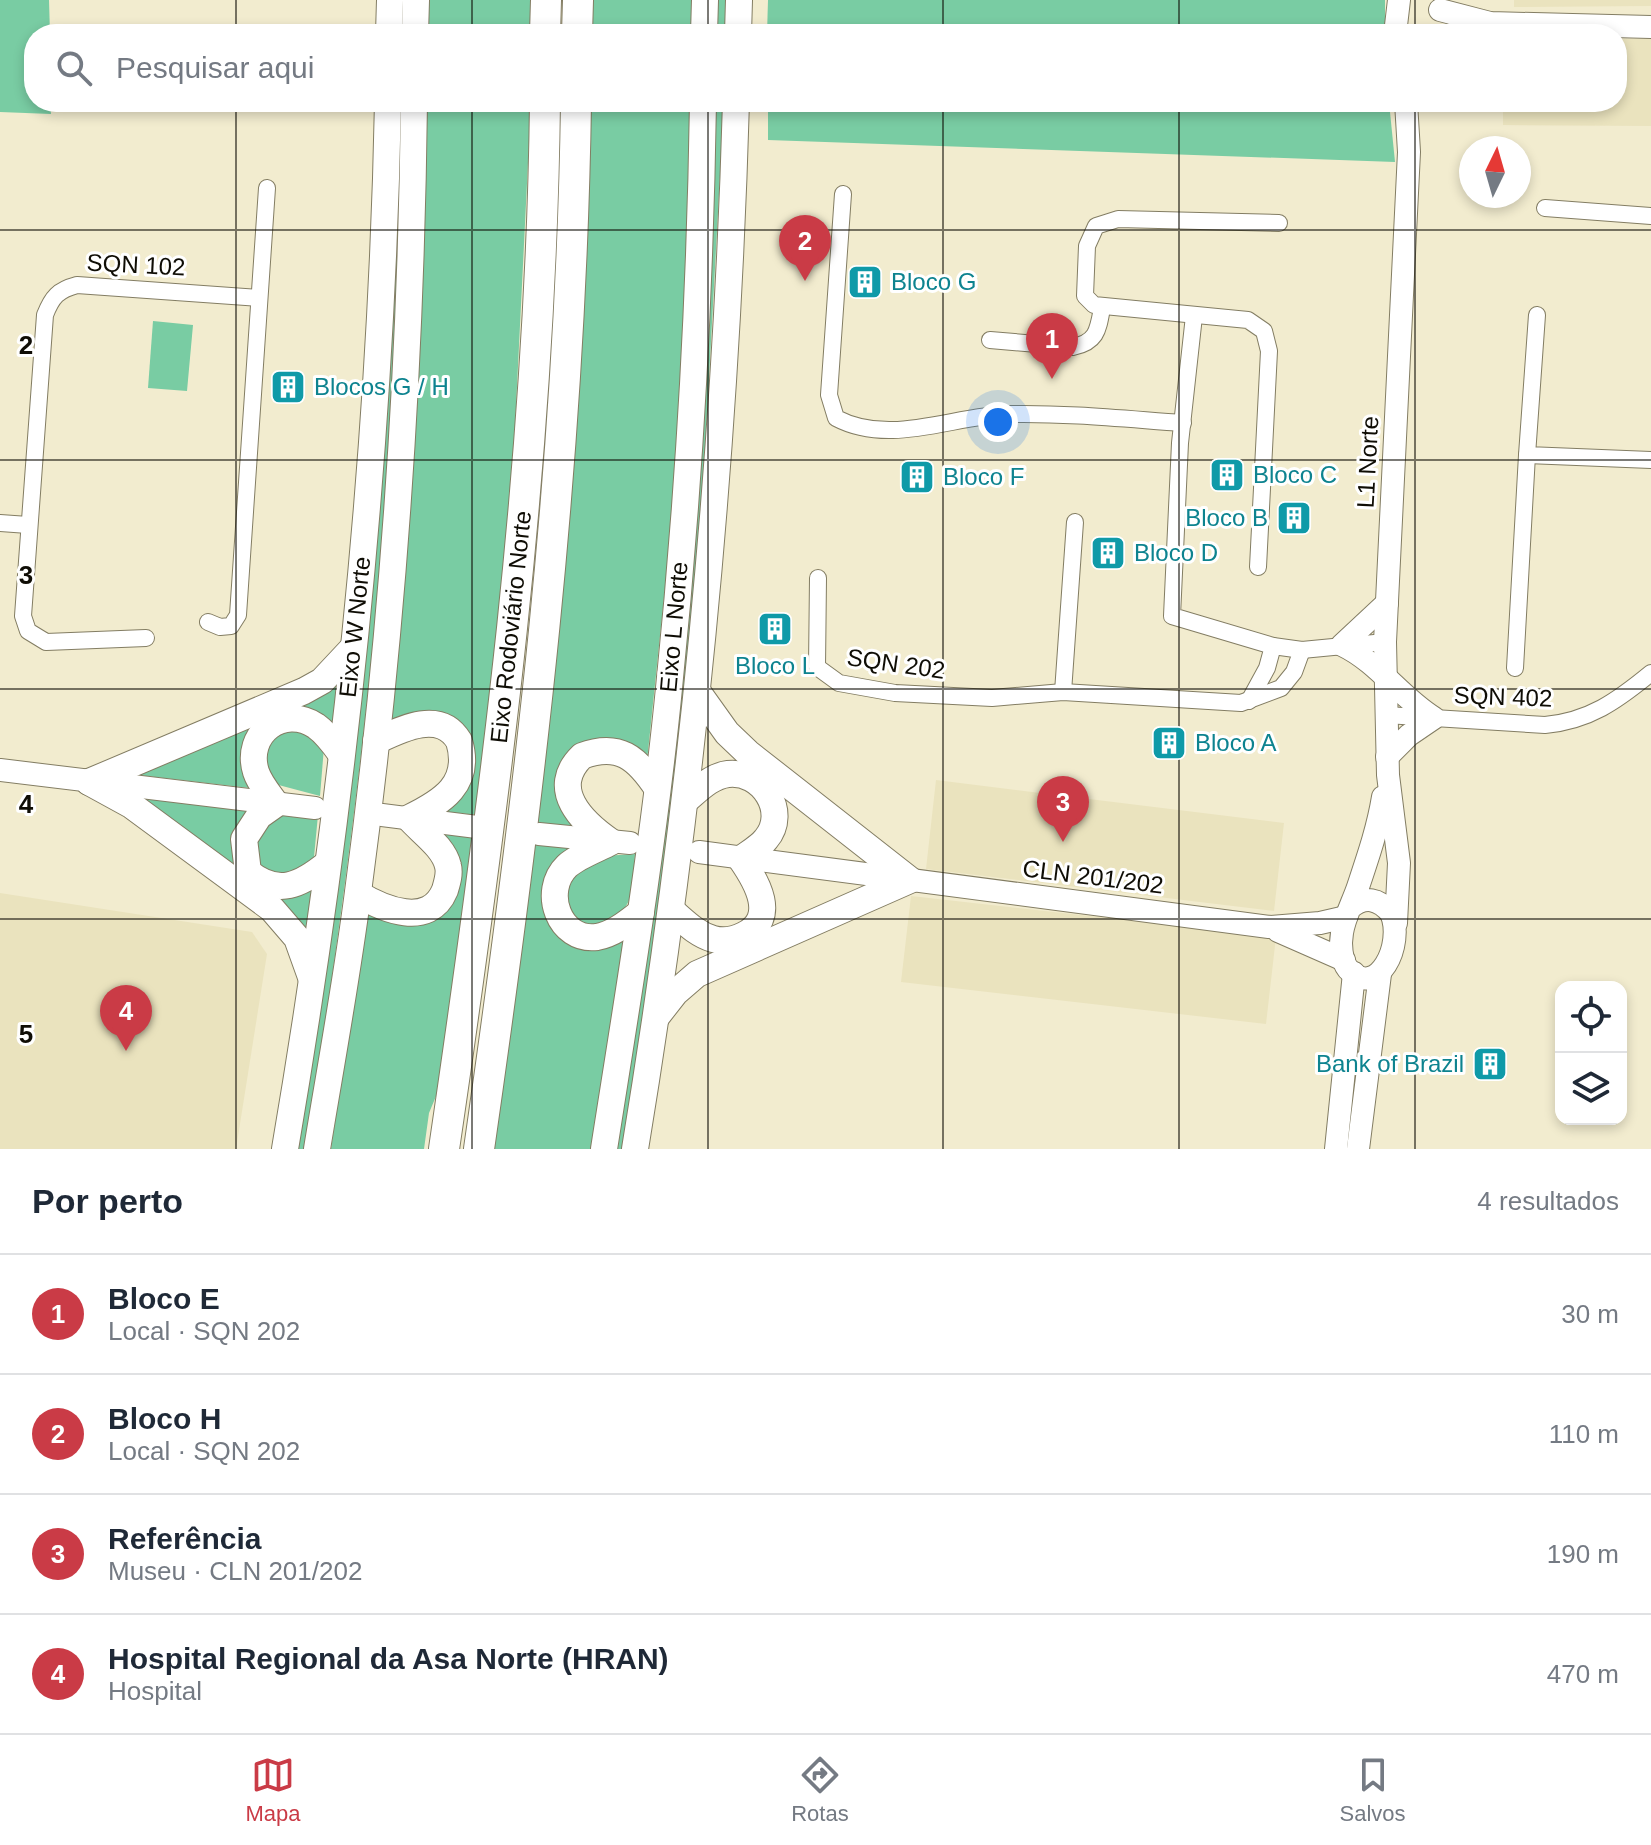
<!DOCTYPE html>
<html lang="pt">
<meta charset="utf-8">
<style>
:root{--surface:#fff;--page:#f2f2f3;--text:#1f2937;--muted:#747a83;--line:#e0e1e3;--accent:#ca3b46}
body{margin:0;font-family:Arial,sans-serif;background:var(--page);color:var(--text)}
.controls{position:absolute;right:24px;bottom:24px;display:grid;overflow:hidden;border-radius:16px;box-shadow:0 4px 12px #0003}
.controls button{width:72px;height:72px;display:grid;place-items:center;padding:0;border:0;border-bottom:2px solid var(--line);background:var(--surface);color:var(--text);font:40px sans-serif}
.compass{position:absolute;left:1459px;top:136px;width:72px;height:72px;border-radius:50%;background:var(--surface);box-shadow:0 4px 12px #0003;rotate:5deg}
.you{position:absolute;left:998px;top:422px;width:28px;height:28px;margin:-20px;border:6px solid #fff;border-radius:50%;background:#1a73e8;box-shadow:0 0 0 12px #1a73e833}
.badge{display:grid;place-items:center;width:52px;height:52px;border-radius:50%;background:var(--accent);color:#fff;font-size:26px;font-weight:700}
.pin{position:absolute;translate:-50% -66px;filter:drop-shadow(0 2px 4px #0008)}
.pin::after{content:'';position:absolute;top:42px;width:28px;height:24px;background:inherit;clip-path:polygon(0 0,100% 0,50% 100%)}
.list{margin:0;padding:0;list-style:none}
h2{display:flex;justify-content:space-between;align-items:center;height:104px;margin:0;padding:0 32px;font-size:34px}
h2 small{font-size:26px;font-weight:400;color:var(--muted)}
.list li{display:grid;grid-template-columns:52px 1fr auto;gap:24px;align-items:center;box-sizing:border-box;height:120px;padding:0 32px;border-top:2px solid var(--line)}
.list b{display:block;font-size:30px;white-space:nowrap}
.list p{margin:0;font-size:26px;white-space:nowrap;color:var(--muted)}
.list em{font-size:26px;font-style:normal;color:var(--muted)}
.icon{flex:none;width:44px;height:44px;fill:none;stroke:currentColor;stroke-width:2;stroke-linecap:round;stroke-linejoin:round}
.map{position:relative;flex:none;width:1651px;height:1149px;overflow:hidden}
.search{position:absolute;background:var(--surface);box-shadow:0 4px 12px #0003;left:24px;right:24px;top:24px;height:88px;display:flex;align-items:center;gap:20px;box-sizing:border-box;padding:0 28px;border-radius:32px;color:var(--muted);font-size:30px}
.sheet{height:584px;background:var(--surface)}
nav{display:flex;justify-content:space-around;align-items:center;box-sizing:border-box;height:112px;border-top:2px solid var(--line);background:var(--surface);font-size:22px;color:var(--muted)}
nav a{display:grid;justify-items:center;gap:4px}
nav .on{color:var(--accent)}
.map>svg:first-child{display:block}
</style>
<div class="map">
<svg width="1651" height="1149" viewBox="0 0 1651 1149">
<rect width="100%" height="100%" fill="#f2eccf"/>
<!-- built -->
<g fill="#eae3be">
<polygon points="1514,0 1651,0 1651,6 1514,7"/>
<polygon points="1617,39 1651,39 1651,126 1503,125 1503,102 1617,102"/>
<polygon points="936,780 1284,823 1274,911 926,869"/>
<polygon points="0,893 252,932 267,954 236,1149 0,1149"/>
<polygon points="911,896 1276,937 1266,1024 901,982"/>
</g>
<!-- green -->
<g fill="#79cca3">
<polygon points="0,0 49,0 50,34 34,34 34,102 50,102 51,114 0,112"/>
<polygon points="421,0 533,0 533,34 420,34"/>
<rect x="587" y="0" width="108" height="34"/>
<polygon points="714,0 725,0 725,34 713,34"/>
<polygon points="768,0 1385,0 1385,34 767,34"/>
<path d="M 395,102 L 405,102 C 402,199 400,296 394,392 C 378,646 346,898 306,1149 L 293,1149 Z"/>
<polygon points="418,102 531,102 511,508 480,815 431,811 442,807 461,738 387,729"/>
<polygon points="586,102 695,102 683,415 647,761 576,751 586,829 536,822"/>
<polygon points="712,102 724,102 697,599 628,1149 615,1149"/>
<polygon points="768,102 1389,102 1395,162 768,140"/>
<polygon points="153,321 193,325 187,391 148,388"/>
<polygon points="342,666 335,740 276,713 258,789 129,774"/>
<polygon points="288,722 324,747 320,796 271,783 258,747"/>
<path d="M 127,791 L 257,807 C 233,828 223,845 243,874 L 314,877 L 308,948 Z"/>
<polygon points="267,815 318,815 314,857 309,867 279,880 247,858"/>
<polygon points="422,826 478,834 444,1077 429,1113 424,1149 331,1149 367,900 394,916 454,881"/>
<polygon points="535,842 581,846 553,919 628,929 596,1149 487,1149"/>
<path d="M 635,854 C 632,893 636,908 600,928 L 572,923 L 564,881 L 603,856 Z"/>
</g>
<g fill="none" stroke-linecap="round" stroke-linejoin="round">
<!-- street casing -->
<g stroke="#837d63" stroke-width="18">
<g id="street">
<path d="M 843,194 L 829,395 L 836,418 C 891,447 953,415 1011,414 C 1068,413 1126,419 1183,423"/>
<polyline points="1545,208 1651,216"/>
<polyline points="1537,315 1527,455 1651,460"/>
<polyline points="1194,316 1180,443 1172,616 1273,646 1302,650 1385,642"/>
<path d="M 990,340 L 1073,347 C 1097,342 1098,330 1102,308"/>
<polyline points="0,523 28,525"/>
<polyline points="1258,567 1269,351 1264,331 1248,320 1094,305 1085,296 1087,246 1096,226 1118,219 1279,223"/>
<polyline points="818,578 817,667 839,683 895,693 992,698 1063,692 1241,703 1281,688 1294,672 1302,650"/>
<polyline points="208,622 220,627 231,626 238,615 267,188"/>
<path d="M 146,638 L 46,642 L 28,631 L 23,616 L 45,315 C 52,297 58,290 77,285 L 259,298"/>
<polyline points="1515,668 1527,455"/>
<polyline points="1063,692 1075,522"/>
<polyline points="1249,701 1267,668 1273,646"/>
<path d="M 1386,715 L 1545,725 C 1589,721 1617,701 1651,673"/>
</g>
</g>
<!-- secondary casing -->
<g stroke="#837d63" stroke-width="24">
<g id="secondary">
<polyline points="1440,10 1490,23 1651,27"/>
<polyline points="1395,34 1399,0"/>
<polyline points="1452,34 1489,23"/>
<path d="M 1387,603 L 1342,645 C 1378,662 1400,697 1434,718 L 1409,735 L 1387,757"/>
<polyline points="0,770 315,808"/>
<polyline points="382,815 477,827"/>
<polyline points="539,834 630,843"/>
<polyline points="699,852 1269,927 1320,923 1346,917"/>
<path d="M 1350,908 C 1365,895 1379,899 1391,913 C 1405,944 1377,1001 1348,969 C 1341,960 1340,944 1342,933 C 1344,918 1353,902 1358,887 C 1368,857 1378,828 1383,797"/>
<polyline points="1396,923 1399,863 1388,775 1385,642 1409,152 1406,102"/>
<polyline points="1278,931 1344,960"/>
<polyline points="1336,1149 1354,973"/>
<polyline points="1358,1149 1380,974"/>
</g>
</g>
<!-- primary casing -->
<g stroke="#837d63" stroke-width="28">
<g id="primary">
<polyline points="389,34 390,0"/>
<polyline points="415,34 416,0"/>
<polyline points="704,34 705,0"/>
<polyline points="738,34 739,0"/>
<polyline points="89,782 131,805 272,909 297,938 311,977"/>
<polyline points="89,782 304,691 322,681 352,649"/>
<path d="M 328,863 C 301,885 278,897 248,872 L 244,839 L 259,816 L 276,804 C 269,794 260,784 256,772 C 244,734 283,704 316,726 C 326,733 334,744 341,754"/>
<path d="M 358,894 C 383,909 429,929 445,890 C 447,883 450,874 448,866 C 444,847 421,832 409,818 C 442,802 472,784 459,741 C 440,709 401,729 376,741"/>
<path d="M 671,910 C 684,921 696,934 713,939 C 724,942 734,940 744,935 C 778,918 757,882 741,859 C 749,853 760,847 766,839 C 789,812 762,770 728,774 C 711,776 698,790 686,800"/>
<path d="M 641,912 C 628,922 614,934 597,937 C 559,942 541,891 567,866 C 578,856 598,849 611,842 C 582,822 548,789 582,756 C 619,742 637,758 657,788"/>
<polyline points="657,1016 675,993 697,974 910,880 748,753 727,733 697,691"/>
<path d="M 285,1149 C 344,803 381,453 388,102"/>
<path d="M 317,1149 C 331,1064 347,978 358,892 C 393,631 411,366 414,102"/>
<path d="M 604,1149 C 628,996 654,842 669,688 C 689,493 700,298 703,102"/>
<path d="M 635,1149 C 692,803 726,453 736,102"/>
</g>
</g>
<!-- highway casing -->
<g stroke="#837d63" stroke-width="32">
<g id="highway">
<polyline points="545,34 546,0"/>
<polyline points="577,34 578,0"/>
<path d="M 444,1149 C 495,802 541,453 545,102"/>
<path d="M 479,1149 C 529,802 571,453 576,102"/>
</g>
</g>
<!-- street -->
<use href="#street" stroke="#fff" stroke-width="16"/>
<!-- secondary -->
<use href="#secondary" stroke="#fff" stroke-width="22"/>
<!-- primary -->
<use href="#primary" stroke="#fff" stroke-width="26"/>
<!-- highway -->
<use href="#highway" stroke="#fff" stroke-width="30"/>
</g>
<!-- grid -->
<path fill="none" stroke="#0f0d05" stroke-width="2" stroke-opacity="0.55" d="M 236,0 L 236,34M 472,0 L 472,34M 708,0 L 708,34M 943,0 L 943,34M 1179,0 L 1179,34M 1415,0 L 1415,34M 236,102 L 236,1149M 472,102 L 472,1149M 708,102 L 708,1149M 943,102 L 943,1149M 1179,102 L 1179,1149M 1415,102 L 1415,1149M 0,230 L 1651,230M 0,460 L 1651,460M 0,689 L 1651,689M 0,919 L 1651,919"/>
<!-- icons -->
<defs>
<g id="building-square" transform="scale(1.8)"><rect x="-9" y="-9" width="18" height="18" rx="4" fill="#0f9aa8" stroke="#fff"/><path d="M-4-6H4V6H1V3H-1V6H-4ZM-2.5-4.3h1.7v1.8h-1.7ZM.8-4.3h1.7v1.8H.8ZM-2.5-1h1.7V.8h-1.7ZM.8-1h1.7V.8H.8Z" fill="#fff"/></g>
</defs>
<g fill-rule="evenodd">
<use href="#building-square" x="865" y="282"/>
<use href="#building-square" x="288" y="387"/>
<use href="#building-square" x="1227" y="475"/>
<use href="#building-square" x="917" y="477"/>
<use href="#building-square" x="1294" y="518"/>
<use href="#building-square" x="1108" y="553"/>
<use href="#building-square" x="775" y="629"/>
<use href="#building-square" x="1169" y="743"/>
<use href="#building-square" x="1490" y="1064"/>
</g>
<g text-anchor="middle" stroke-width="6" stroke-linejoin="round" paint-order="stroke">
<!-- street labels -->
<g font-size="24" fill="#0f0d05" stroke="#fff">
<text transform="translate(136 265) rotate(3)" y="8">SQN 102</text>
<text transform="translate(1368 462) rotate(-87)" y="8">L1 Norte</text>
<text transform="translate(355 627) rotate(-84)" y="8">Eixo W Norte</text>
<text transform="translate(511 627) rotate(-84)" y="8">Eixo Rodoviário Norte</text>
<text transform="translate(674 627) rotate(-85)" y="8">Eixo L Norte</text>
<text transform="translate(896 664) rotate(8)" y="8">SQN 202</text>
<text transform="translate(1503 697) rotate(2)" y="8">SQN 402</text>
<text transform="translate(1093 877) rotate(7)" y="8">CLN 201/202</text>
</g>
<!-- culture labels -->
<g font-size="24" fill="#0d838f" stroke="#fff" text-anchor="start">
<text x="891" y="290">Bloco G</text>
<text x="314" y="395">Blocos G / H</text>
<text x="1253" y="483">Bloco C</text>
<text x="943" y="485">Bloco F</text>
<text x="1268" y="526" text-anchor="end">Bloco B</text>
<text x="1134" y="561">Bloco D</text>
<text x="775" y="674" text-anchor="middle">Bloco L</text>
<text x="1195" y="751">Bloco A</text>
<text x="1464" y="1072" text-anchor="end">Bank of Brazil</text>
</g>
</g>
<g font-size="26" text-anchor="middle" font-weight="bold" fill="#0f0d05" stroke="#fff" stroke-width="6" stroke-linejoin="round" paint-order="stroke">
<text x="26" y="354">2</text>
<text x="26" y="584">3</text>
<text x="26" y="813">4</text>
<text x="26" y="1043">5</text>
</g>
</svg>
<div class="controls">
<button><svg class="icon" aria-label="locate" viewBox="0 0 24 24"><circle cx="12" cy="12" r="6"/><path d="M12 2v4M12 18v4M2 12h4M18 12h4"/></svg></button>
<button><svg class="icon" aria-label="layers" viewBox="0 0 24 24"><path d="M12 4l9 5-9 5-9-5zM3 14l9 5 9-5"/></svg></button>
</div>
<svg class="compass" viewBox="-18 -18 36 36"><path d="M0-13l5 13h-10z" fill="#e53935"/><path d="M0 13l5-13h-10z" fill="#747a83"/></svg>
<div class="you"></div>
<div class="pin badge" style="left:1052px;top:379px">1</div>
<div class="pin badge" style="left:805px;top:281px">2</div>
<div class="pin badge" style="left:1063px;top:842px">3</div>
<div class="pin badge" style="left:126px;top:1051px">4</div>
<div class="search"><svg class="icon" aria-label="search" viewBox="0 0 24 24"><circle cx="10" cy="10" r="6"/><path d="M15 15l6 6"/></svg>Pesquisar aqui</div>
</div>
<section class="sheet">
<h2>Por perto<small>4 resultados</small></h2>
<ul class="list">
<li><span class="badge">1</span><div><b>Bloco E</b><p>Local · SQN 202</p></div><em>30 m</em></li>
<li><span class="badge">2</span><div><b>Bloco H</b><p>Local · SQN 202</p></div><em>110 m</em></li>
<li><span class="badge">3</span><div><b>Referência</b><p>Museu · CLN 201/202</p></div><em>190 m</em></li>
<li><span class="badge">4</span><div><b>Hospital Regional da Asa Norte (HRAN)</b><p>Hospital</p></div><em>470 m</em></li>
</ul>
</section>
<nav>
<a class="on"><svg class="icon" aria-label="map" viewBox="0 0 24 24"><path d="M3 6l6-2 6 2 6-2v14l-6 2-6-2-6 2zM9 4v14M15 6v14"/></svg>Mapa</a>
<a><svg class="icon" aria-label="directions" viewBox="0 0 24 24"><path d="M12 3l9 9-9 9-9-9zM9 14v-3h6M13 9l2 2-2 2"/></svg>Rotas</a>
<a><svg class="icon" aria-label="saved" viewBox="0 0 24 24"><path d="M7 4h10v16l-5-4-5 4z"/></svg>Salvos</a>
</nav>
